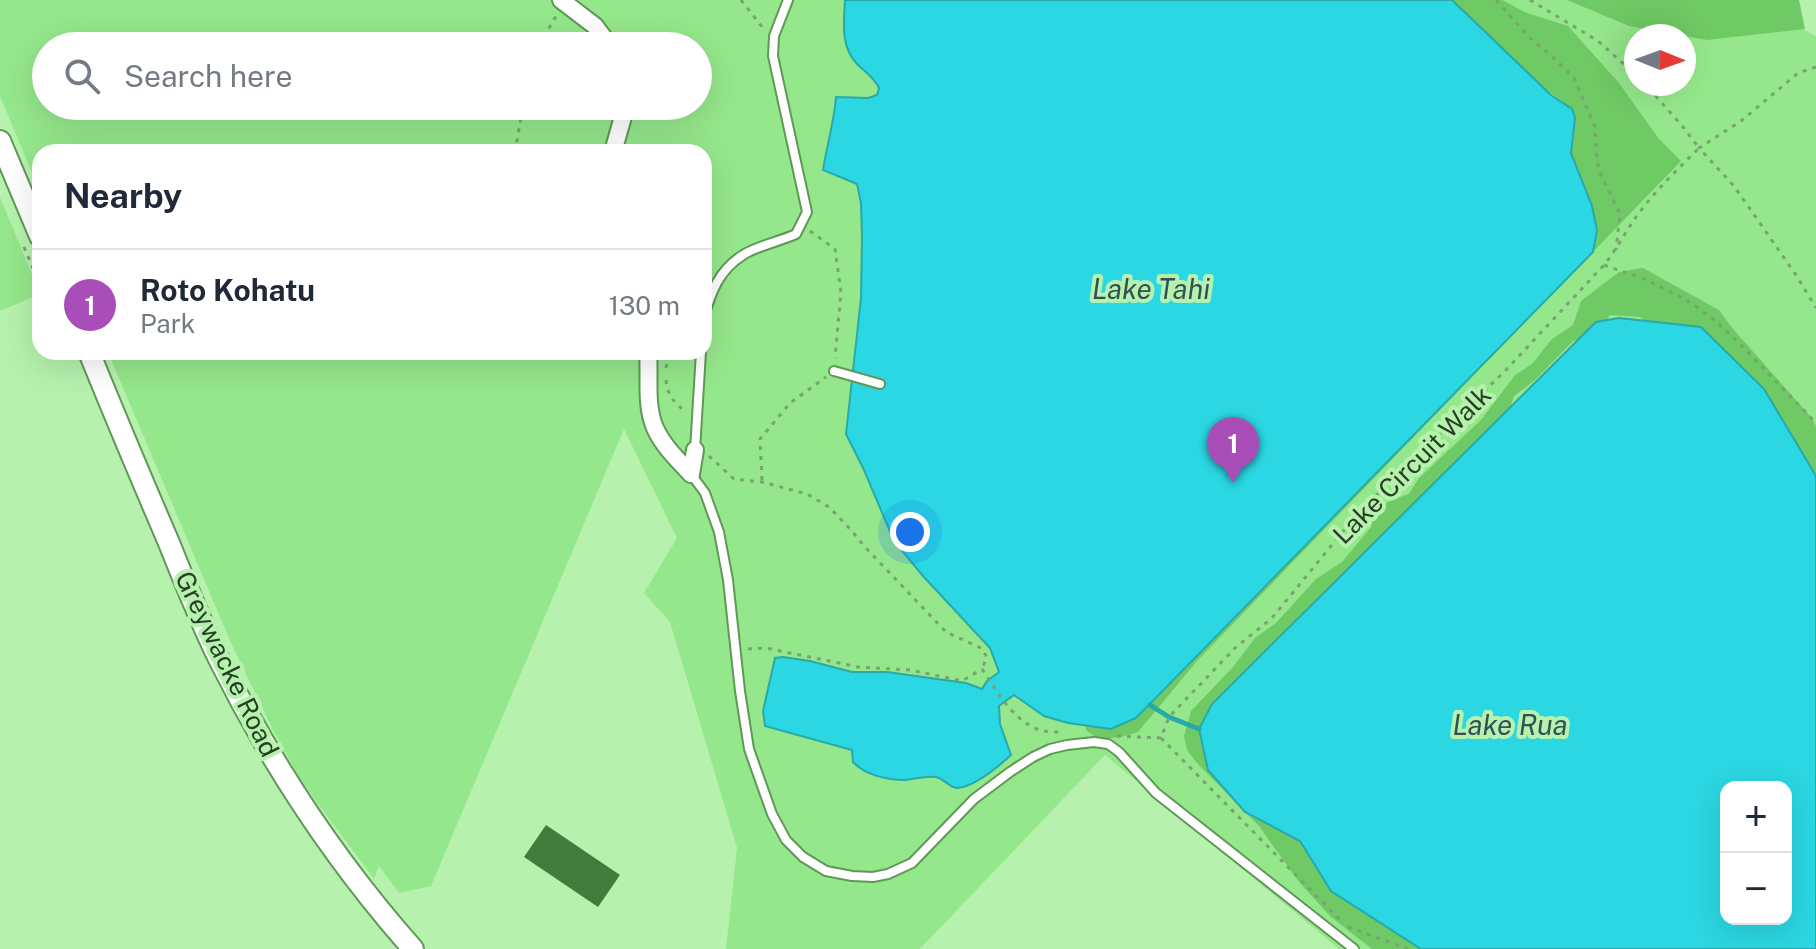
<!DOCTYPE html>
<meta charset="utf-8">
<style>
:root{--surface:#fff;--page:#f2f2f3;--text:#1f2937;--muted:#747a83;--line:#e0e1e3;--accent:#a94eb9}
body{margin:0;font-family:"Public Sans",sans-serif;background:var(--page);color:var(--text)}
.controls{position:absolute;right:24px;bottom:24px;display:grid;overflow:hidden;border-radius:16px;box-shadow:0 8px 32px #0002}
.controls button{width:72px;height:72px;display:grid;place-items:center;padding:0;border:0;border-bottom:2px solid var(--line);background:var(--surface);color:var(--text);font:40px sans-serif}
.compass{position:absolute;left:1624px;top:24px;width:72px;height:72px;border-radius:50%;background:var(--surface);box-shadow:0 8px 32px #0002;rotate:91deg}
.you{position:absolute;left:910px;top:532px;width:28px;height:28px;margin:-20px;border:6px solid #fff;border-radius:50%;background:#1a73e8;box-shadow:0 0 0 12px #1a73e833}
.badge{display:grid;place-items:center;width:52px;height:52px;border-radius:50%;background:var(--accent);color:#fff;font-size:26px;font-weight:700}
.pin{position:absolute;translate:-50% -66px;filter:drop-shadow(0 2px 4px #0008)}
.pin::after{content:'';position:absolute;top:42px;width:28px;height:24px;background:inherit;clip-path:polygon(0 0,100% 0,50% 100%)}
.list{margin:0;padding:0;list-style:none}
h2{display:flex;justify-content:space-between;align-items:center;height:104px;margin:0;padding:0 32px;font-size:34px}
h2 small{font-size:26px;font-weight:400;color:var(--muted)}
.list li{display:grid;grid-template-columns:52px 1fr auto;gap:24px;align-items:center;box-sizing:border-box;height:112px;padding:0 32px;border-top:2px solid var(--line)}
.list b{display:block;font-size:30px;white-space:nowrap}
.list p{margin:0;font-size:26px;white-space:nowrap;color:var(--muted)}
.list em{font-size:26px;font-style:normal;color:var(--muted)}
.icon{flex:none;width:44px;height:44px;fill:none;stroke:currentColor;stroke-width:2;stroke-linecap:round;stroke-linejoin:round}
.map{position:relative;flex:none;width:1816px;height:949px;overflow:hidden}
.search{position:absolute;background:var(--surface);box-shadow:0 8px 32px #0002;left:32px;top:32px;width:680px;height:88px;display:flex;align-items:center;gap:20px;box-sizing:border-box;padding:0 28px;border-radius:44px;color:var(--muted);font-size:30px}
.panel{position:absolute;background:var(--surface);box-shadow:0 8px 32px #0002;left:32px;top:144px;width:680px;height:216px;border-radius:24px}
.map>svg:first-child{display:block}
</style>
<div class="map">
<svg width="1816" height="949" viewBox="0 0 1816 949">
<rect width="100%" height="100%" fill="#b6f2ae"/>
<!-- green -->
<g fill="#95e78b" fill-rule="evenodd">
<path d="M 0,0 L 1748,0 L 1816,36 L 1816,949 L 1339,949 L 1105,755 L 920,949 L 726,949 L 737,848 L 670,622 L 644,593 L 677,538 L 624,429 L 431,886 L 399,893 L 379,866 L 374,879 L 302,782 L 273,730 L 231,643 L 108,352 L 704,352 L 704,152 L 40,152 L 40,192 L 0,96 ZM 1636,36 L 1684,36 L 1684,84 L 1636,84 ZM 46,46 L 698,46 L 698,106 L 46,106 ZM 1726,787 L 1786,787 L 1786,919 L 1726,919 Z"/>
<polygon points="0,197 40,294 0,311"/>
</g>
<!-- forest -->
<g fill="#6fc964">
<polygon points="1439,0 1502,0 1527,13 1568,26 1619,83 1659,139 1681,161 1197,661 1138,732 1121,737 1099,739 1087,731 1082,718 1568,147 1565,103 1487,47"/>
<polygon points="1567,0 1799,0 1805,29 1707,40 1629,26"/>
<polygon points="1643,268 1719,310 1733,329 1810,416 1816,426 1816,475 1763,439 1678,348 1640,317 1610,315 1598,335 1573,341 1535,380 1514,396 1351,872 1443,949 1372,949 1331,917 1299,882 1259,826 1197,763 1187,750 1184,736 1191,711 1233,667 1255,638 1276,623 1316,579 1342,562 1371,527 1374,512 1391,500 1409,494 1419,478 1481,420 1515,375 1532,364 1552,339 1573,325 1581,301 1619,272"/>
</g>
<!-- water -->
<g fill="#2ad7e2" stroke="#29a9a9" stroke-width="2" fill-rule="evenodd">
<path d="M 845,0 L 1452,0 L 1551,95 L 1572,109 L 1575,118 L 1571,153 L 1592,206 L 1597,230 L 1593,252 L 1136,718 L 1111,729 L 1068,723 L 1044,716 L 1014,695 L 999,706 L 1000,724 L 1011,755 C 999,766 975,786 958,788 C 949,788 945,779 936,777 C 926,776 915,779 905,780 C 887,780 865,775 853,762 L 852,750 L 765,726 L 763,711 L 775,658 L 783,657 L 810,661 L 852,672 L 887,672 L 966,683 L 982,689 L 987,681 L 999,672 L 990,648 L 923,576 L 894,541 L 864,470 L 846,434 L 861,298 L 862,237 L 861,203 L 857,184 L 823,170 C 827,145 834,122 836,97 L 868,98 L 877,95 L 879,88 C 874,77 865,72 857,64 C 840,46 844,22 845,0 Z"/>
<path d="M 1619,318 L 1701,327 L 1764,389 L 1816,476 L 1816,949 L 1421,949 L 1331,891 L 1300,841 L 1245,812 L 1208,770 L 1199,729 L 1212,704 L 1596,322 ZM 1726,787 L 1786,787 L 1786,919 L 1726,919 Z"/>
</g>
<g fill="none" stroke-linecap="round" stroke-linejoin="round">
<!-- stream -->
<polyline stroke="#29a9a9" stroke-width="5" points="1150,705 1169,717 1199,729"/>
</g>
<!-- building -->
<polygon fill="#437b3d" points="546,825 620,875 598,907 524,857"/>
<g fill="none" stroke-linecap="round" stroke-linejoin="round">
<!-- service casing -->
<g stroke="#609858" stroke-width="12">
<g id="service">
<path d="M 704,317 C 711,292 719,270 743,255 C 754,247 781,241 796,234 L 807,212 L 773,56 L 774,36 L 788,0"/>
<polyline points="834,371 880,384"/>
<polyline points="695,450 701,352"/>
<polyline points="691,474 705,493 719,532 728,580 740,691 749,749 772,814 786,840 803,857 826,871 852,876 873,877 888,874 912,863 974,799 1010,772 1033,757 1050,749 1067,745 1094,742 1108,744 1119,752 1156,793 1354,949"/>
</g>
</g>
<!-- minor casing -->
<g stroke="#609858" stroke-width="20">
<g id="minor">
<polyline points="561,0 595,26 610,46"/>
<polyline points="613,152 626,106"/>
<path d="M 648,352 C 650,377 645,405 655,428 C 663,446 678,460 691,474"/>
<polyline points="691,474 695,450"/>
</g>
</g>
<!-- tertiary casing -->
<g stroke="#609858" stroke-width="24">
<g id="tertiary">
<polyline points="0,141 40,236"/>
<path d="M 89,352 C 115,416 142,480 169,543 C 185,583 201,623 220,661 C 272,765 336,862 413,949"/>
</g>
</g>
<!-- path -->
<g stroke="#78a472" stroke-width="3" stroke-dasharray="4 6" stroke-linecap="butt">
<polyline points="741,0 763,28"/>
<polyline points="1496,0 1529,37 1557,61 1574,78 1595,127 1596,150 1599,171 1620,214 1616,250"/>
<polyline points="1530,0 1598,41 1636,75"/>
<polyline points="539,46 556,16"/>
<polyline points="1816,67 1798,73 1741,121 1699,148 1734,186 1796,275 1816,308"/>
<polyline points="515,152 523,106"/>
<polyline points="810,231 835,249 841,292 835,358"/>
<polyline points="24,247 40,285"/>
<polyline points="1604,265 1647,280 1690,302 1713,319 1738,342 1816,423"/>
<polyline points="666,368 669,352"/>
<path d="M 666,380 C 668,397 674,402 686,412"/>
<polyline points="709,456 734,479 762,482 807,494 829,507 851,530 864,546 946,632 981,648 987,657 982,669"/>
<polyline points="762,480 760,439 790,403 826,377"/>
<polyline points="748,649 766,648 858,667 910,670 962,681 982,669"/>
<path d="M 982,669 C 997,691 1011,718 1037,729 C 1044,732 1054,732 1062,732"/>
<path d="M 1117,736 L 1161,738 L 1169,717 L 1235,648 L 1272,618 L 1359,512 L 1505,371 L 1604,265 C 1617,249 1626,230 1639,213 C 1657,189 1678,169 1699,148 L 1683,127 L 1645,84"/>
<polyline points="1161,738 1342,922"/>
<polyline points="1348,927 1408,949"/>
</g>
<!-- service -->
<use href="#service" stroke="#fff" stroke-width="8"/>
<!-- minor -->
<use href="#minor" stroke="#fff" stroke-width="16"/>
<!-- tertiary -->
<use href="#tertiary" stroke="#fff" stroke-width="20"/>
</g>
<g text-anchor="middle" stroke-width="8" stroke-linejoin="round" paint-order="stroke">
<!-- street labels -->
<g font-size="26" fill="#273f24" stroke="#b6f2ae">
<text transform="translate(1412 465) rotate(-45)" y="9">Lake Circuit Walk</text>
<text transform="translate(227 664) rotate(64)" y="9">Greywacke Road</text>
</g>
<!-- water labels -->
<g font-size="28" font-style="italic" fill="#315154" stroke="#b6f2ae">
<text x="1151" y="299">Lake Tahi</text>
<text x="1510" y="735">Lake Rua</text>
</g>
</g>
</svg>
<div class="controls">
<button>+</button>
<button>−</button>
</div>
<svg class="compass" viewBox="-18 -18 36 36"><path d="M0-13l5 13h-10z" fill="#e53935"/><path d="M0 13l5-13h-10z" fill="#747a83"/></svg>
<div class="you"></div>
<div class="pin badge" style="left:1233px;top:483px">1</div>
<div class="search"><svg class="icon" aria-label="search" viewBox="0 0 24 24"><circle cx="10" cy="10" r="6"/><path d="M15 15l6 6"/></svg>Search here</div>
<section class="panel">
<h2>Nearby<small></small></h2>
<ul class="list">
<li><span class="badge">1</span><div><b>Roto Kohatu</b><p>Park</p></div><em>130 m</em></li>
</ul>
</section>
</div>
